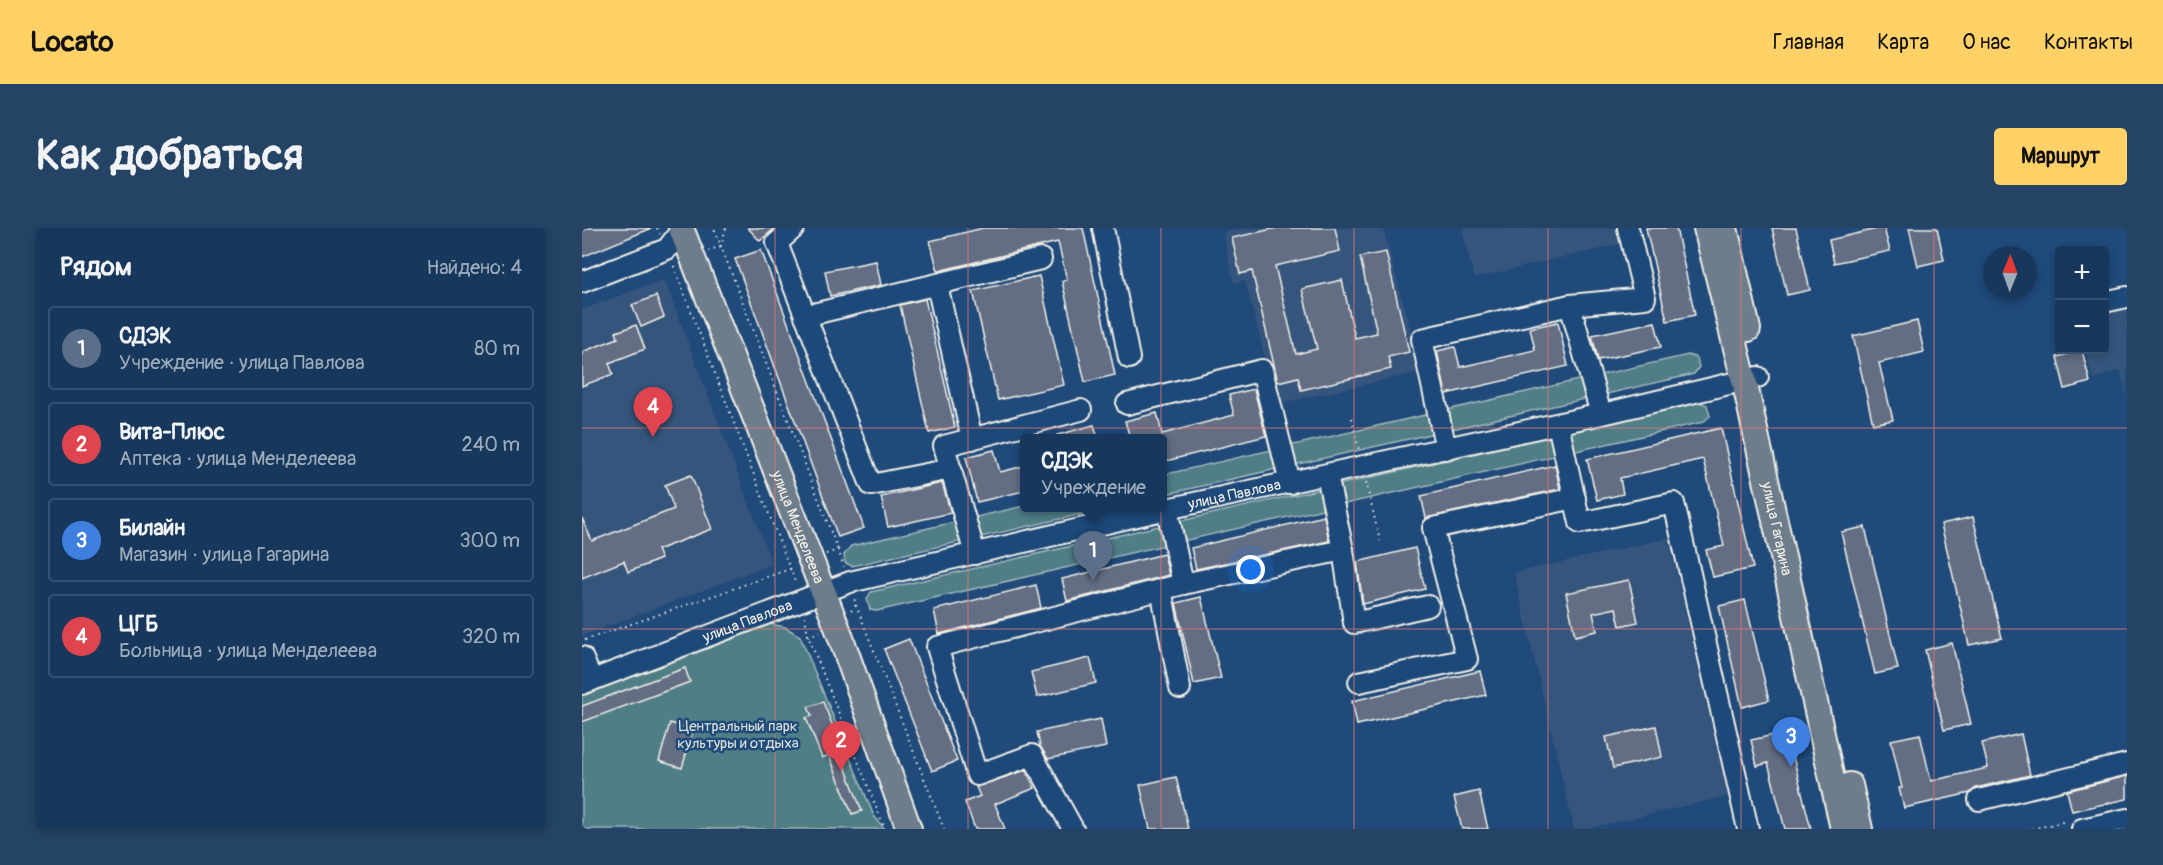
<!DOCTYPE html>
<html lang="ru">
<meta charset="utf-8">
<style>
:root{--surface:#17385c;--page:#244365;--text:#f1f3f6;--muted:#9eacbb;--line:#365272;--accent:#ffd166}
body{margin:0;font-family:Pangolin,sans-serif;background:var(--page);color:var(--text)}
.controls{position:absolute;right:18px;top:18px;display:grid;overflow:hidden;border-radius:6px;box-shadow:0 3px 9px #0003}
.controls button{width:54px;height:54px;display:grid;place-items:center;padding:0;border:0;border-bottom:2px solid var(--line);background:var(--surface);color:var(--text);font:30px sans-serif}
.compass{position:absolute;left:1401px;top:18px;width:54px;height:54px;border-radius:50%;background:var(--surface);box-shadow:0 3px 9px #0003;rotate:1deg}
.you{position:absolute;left:669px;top:342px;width:21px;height:21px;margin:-15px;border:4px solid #fff;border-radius:50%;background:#1a73e8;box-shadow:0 0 0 9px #1a73e833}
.badge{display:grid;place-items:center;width:39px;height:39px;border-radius:50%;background:var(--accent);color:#fff;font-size:20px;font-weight:700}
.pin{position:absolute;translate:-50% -50px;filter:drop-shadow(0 2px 3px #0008)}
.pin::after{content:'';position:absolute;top:32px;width:21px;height:18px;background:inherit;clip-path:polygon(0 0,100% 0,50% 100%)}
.popup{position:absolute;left:438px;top:206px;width:147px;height:78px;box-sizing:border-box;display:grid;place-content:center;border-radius:6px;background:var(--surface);filter:drop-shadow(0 2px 4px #0005);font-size:20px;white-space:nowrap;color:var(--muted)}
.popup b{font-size:22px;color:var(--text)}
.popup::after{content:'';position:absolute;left:50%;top:100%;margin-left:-12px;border:12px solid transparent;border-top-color:var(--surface)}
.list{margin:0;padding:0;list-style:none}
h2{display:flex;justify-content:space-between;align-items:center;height:78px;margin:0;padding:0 24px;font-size:26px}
h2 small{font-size:20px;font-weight:400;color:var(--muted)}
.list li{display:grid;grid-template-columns:39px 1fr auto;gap:18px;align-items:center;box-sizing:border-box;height:84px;margin:0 12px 12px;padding:0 12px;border:2px solid var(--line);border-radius:6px}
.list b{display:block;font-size:22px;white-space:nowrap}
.list p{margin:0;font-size:20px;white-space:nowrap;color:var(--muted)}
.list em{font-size:20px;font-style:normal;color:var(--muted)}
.map{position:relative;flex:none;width:1545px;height:601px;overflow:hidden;border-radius:6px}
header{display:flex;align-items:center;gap:36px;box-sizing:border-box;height:84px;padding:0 30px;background:var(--accent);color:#111}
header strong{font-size:28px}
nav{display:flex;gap:33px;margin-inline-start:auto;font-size:21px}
.intro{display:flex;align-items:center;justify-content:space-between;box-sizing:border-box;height:144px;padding:0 36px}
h1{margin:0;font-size:42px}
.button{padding:15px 27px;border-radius:6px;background:var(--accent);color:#111;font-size:21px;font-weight:700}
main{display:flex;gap:36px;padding:0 36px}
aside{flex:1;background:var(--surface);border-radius:6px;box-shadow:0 3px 9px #0003}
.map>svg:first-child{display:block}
</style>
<header>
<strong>Locato</strong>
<nav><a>Главная</a><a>Карта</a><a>О нас</a><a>Контакты</a></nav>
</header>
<div class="intro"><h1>Как добраться</h1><a class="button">Маршрут</a></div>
<main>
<aside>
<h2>Рядом<small>Найдено: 4</small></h2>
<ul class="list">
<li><span class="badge" style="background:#5c6f8a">1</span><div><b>СДЭК</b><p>Учреждение · улица Павлова</p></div><em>80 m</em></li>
<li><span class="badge" style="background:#e0444e">2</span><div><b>Вита-Плюс</b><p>Аптека · улица Менделеева</p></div><em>240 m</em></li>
<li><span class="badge" style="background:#3f7fe0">3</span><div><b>Билайн</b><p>Магазин · улица Гагарина</p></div><em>300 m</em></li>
<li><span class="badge" style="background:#e0444e">4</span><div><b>ЦГБ</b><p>Больница · улица Менделеева</p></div><em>320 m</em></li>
</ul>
</aside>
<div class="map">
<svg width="1545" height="601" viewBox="0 0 1545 601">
<rect width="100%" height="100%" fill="#1f4a7a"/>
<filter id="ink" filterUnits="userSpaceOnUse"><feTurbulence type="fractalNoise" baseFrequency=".0167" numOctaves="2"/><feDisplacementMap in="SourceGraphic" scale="12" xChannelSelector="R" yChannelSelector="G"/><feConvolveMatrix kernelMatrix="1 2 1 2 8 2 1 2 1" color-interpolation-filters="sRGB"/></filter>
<g filter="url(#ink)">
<!-- built -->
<g fill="#34547d">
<polygon points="663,0 801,0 840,144 695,176 663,53 652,55 641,5"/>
<polygon points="880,0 1036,0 1040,16 892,50"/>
<polygon points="82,51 190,336 0,408 0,82"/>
<polygon points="1545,77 1545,169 1538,142 1511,151 1503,122 1522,122 1523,84"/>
<polygon points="1086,310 1146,568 1004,601 992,601 932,345"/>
</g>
<!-- green -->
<g fill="#4f7e87" stroke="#a2b8b8" stroke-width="1.5">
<polygon points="1106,127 1115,130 1117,139 1112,146 580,267 580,247"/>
<polygon points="1118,174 1125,177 1128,188 1121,194 295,383 288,382 285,371 289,364"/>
<polygon points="442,278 527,280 270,338 263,335 262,327 269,318"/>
<polygon points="182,395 203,399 218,408 292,588 303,601 0,601 0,465"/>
</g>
<!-- building -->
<g fill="#646d84" stroke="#f4f1e8" stroke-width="1.5">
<polygon points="7,0 70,0 0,29 0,3"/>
<polygon points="166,0 193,0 178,13"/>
<polygon points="401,0 501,0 533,147 503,154 480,53 485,52 476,14 356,43 348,13"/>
<polygon points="695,0 753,0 758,23 693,38 714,126 735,121 720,61 760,52 773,110 795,105 778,29 804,24 827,124 806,129 809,141 719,162 716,149 696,154 670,43 658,46 650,10"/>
<polygon points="1064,0 1094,0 1113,87 1085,93"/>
<polygon points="1190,0 1214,0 1228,62 1205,67"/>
<polygon points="1299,0 1302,0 1308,23 1252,35 1247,12"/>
<polygon points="1327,0 1355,0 1362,32 1336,38"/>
<polygon points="179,22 282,300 256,309 153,31"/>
<polygon points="294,33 299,57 248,68 243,43"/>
<polygon points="457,48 482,157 416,172 391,63"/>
<polygon points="74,68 82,89 59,99 50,77"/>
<polygon points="343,71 373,199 347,205 318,77"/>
<polygon points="1335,93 1342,124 1297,135 1311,192 1291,196 1271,108"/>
<polygon points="976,94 986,138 864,166 855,123 873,119 878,139 953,122 948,100"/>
<polygon points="1073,94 1079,119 1016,132 1010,107"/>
<polygon points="54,97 63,121 27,135 31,146 0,158 0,124 36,110 34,104"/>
<polygon points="1500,122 1508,154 1483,161 1475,129"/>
<polygon points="672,161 684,208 580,234 580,210 548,210 543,193 575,185 580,206 652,187 647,167"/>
<polygon points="512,197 516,210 475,210 475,207"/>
<polygon points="1139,200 1171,340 1131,349 1124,322 1142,318 1121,231 1038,250 1041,266 1015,272 1005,231"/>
<polygon points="412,222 418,244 442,238 442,263 395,274 384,229"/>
<polygon points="973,237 978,261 844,290 839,268"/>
<polygon points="109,247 130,301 75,322 79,331 46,344 42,333 0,350 0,290 10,313 92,281 83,257"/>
<polygon points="360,255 369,285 306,299 299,269"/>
<polygon points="742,288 747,313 614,341 609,320"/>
<polygon points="1391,289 1420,410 1387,417 1359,296"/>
<polygon points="1283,299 1316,441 1293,446 1259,304"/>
<polygon points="833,320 843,361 781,376 775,334"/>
<polygon points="582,326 587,347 485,373 480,351"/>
<polygon points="1047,352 1056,394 1038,398 1034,380 1011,385 1015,403 993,408 984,365"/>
<polygon points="454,357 459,380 357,406 352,382"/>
<polygon points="619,369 639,450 612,456 594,375"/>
<polygon points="1163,372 1187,472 1160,479 1137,378"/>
<polygon points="327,411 375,533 350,543 302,421"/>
<polygon points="1370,415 1389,496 1362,502 1343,422"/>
<polygon points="508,430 514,455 455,469 449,444"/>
<polygon points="103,440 108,454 0,494 0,478"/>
<polygon points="898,443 904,467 775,497 770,473"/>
<polygon points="241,474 260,521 257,523 280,583 270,586 247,527 240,530 224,490 230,488 226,479"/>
<polygon points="519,491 524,519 466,531 458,518 455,504"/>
<polygon points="88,495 111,502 100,540 77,533"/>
<polygon points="1074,498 1080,529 1031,540 1024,509"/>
<polygon points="1205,504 1229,601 1203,601 1186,535 1175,538 1169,512"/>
<polygon points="1338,506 1349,553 1406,540 1400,515 1439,506 1448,547 1394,560 1388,565 1322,580 1317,560 1320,560 1309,512"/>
<polygon points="444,542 453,560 413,576 423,601 393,601 383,574 398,568 394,559"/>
<polygon points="1545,548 1545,571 1490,583 1485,563"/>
<polygon points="594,549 606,601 568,601 558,557"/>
<polygon points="897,563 906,601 880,601 872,569"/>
</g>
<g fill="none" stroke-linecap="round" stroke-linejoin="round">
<!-- minor casing -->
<g stroke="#f4f1e8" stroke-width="24">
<g id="minor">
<polyline points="212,0 195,15 289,257 369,241"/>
<polyline points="521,0 547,130"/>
<polyline points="0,54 85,21 101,0"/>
<polyline points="355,57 390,211"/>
<polyline points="1522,74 1545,69"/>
<polyline points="988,77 1063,70 1046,0"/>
<polyline points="223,88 459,31"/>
<polyline points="545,176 680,142 708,255"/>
<polyline points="976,196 998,295 1092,275 1166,601"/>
<polyline points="864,221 840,111 988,77 1019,186"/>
<polyline points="745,247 761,322 772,395 846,378"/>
<polyline points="585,281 601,356 761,322"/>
<polyline points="393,326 362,218 499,182"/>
<polyline points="579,361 598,460"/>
<polyline points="0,429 10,452"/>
<polyline points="777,454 885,431 851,300 993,270"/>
<path id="s1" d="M 0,456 L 268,354 L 585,281 L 1029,184 L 1176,149"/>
<polyline points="1397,572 1545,536"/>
<polyline points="491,601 450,527 395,547 355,419 601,356"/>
<polyline points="1500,601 1545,591"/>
</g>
</g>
<!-- major casing -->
<g stroke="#f4f1e8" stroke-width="28">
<g id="major">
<path id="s2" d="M 99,0 L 255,399 L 327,601"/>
<path id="s3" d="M 1124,0 L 1162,152 L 1261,601"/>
<polyline points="1143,0 1166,101"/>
<polyline points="1268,557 1278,601"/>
</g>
</g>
<!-- path -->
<g stroke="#f4f1e8" stroke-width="2" stroke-dasharray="1.5 4.5" stroke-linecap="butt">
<polyline points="75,0 78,6"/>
<polyline points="144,0 139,18 256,322"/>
<polyline points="126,23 139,18 132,0"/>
<polyline points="770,190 777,223"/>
<polyline points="784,254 798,313"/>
<polyline points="244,326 256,322 262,339"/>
<polyline points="208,340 214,357"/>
<polyline points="274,377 362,601"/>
<polyline points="269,383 274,377 272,370"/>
<polyline points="223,388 226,408 303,601"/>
<polyline points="226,408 238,404"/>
<polyline points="3,412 208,341 91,36"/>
<polyline points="1450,601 1485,593"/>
</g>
<!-- minor -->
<use href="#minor" stroke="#1f4a7a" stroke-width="20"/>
<!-- major -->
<use href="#major" stroke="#6d7d8c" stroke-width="24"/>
</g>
</g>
<!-- grid -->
<path fill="none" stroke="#e27875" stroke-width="1.5" stroke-opacity="0.55" d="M 193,0 L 193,601M 386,0 L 386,601M 579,0 L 579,601M 772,0 L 772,601M 966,0 L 966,601M 1159,0 L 1159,601M 1352,0 L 1352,601M 0,200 L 1545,200M 0,401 L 1545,401"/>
<g text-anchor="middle" stroke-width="5" stroke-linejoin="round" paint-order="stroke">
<!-- street labels -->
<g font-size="15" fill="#f4f1e8" stroke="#1f4a7a">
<text dy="5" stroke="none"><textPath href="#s1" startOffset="681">улица Павлова</textPath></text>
<text dy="5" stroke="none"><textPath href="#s2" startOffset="321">улица Менделеева</textPath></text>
<text dy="5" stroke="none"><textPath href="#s3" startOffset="309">улица Гагарина</textPath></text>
<text dy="5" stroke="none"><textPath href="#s1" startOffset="177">улица Павлова</textPath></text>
</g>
<!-- park labels -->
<g font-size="15" fill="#dbe0d9" stroke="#1f4a7a">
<text x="156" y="503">Центральный парк<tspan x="156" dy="17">культуры и отдыха</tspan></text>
</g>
</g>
</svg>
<div class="controls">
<button>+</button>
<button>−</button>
</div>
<svg class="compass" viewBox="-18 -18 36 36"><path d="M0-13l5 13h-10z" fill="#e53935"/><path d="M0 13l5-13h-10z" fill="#9eacbb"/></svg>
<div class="you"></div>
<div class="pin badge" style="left:511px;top:353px;background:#5c6f8a">1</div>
<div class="popup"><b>СДЭК</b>Учреждение</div>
<div class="pin badge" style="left:259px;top:543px;background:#e0444e">2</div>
<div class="pin badge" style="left:1209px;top:539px;background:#3f7fe0">3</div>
<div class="pin badge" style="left:71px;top:209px;background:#e0444e">4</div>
</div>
</main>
